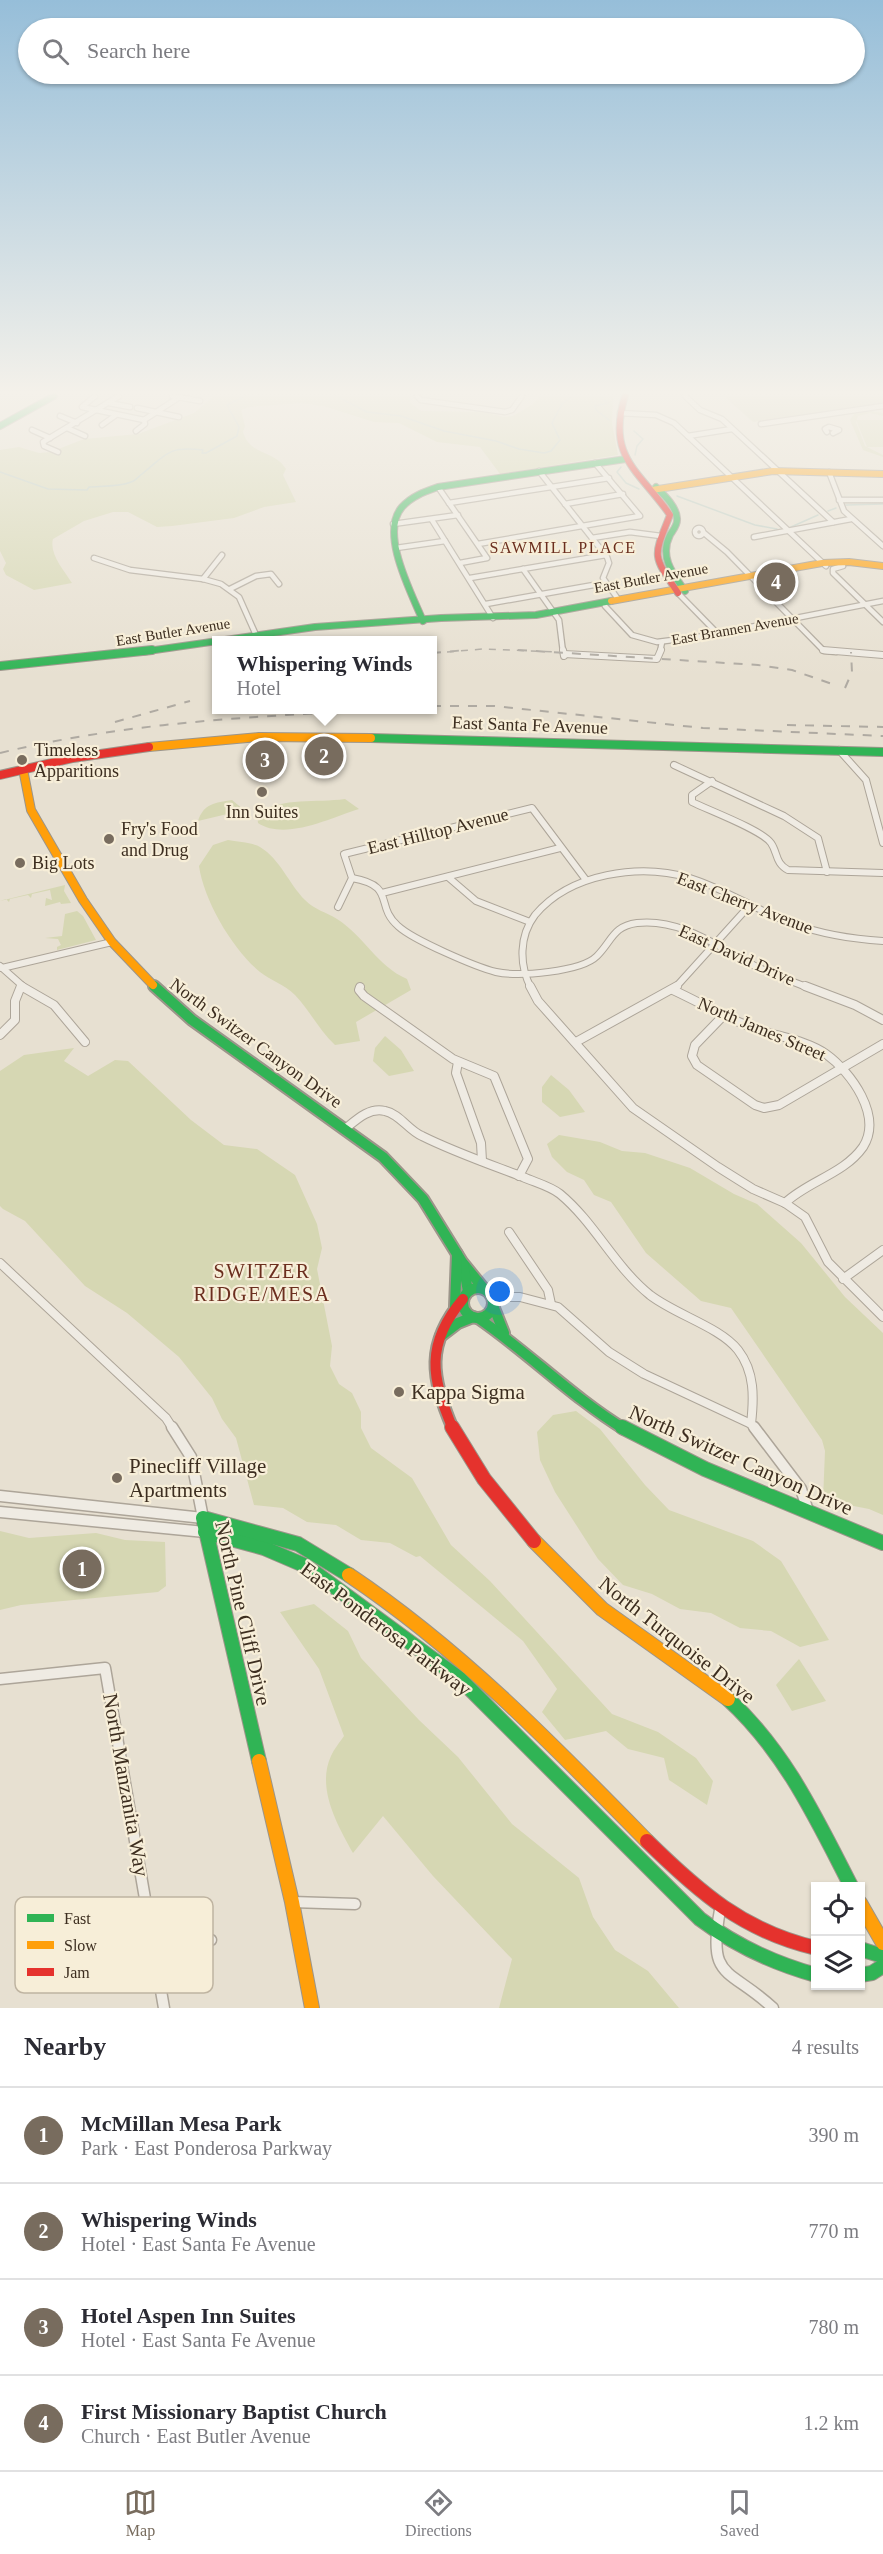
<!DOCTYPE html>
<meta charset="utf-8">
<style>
:root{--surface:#fff;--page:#f2f2f3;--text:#2b2b33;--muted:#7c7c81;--line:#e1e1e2;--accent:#786c5e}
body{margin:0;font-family:"Times New Roman",serif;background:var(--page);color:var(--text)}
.controls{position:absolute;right:18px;bottom:18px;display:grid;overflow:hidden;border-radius:0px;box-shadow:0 2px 4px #0004}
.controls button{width:54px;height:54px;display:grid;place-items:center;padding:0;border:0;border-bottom:2px solid var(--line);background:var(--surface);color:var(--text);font:30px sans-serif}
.you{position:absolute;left:500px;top:1292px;width:21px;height:21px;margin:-15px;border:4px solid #fff;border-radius:50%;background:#1a73e8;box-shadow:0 0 0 9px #1a73e833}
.badge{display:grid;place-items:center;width:39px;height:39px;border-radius:50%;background:var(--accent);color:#fff;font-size:20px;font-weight:700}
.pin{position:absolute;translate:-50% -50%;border:3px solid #fff;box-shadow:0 2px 6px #0006}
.popup{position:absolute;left:212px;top:636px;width:225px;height:78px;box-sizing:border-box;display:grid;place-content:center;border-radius:0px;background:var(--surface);filter:drop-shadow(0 2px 4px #0005);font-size:20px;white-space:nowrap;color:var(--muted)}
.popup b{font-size:22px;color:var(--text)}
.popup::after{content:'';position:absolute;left:50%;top:100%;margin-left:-12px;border:12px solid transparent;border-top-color:var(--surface)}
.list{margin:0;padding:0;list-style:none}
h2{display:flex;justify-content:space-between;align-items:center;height:78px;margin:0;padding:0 24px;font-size:26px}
h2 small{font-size:20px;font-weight:400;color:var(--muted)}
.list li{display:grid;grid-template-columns:39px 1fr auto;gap:18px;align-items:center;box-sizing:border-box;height:96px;padding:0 24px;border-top:2px solid var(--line)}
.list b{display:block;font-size:22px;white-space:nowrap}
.list p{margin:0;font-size:20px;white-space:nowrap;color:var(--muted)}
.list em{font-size:20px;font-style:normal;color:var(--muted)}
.icon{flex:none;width:33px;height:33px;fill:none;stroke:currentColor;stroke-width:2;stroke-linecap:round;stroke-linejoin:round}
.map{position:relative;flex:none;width:883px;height:2008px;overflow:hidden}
.search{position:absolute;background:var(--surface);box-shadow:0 2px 4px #0004;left:18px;right:18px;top:18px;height:66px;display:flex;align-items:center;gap:15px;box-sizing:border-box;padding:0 21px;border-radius:33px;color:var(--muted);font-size:22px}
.sheet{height:462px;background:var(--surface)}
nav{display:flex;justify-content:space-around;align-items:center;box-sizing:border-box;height:84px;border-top:2px solid var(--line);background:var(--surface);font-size:16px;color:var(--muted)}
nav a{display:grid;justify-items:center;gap:3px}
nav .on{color:var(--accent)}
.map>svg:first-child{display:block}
</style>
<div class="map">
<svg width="883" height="2008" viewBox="0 0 883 2008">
<rect width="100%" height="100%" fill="#e7e0d1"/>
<!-- green -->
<g fill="#d6d7b3">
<path d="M 214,396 L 411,396 L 410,403 L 421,411 L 484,412 L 504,417 L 513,416 L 533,404 L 540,396 L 613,396 L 612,423 L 618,455 L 500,474 L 480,447 L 437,442 L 399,423 L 374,422 L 323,406 L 301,403 L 249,407 L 241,410 L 245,426 L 243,432 C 250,456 275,450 286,469 L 283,475 L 296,502 L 264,507 L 234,518 L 172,526 L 157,527 L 128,512 L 113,512 L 84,521 L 53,539 C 49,554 64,570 72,583 L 34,590 L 6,575 L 3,569 L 6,563 L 0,551 L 0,450 L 19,447 L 39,453 L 51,452 L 84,439 L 138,434 L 194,413 Z"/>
<polygon points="871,411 883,413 883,416 870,413 858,416 856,422 865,446 883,455 883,457 863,450 850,420 854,414"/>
<polygon points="856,420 883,420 883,447 867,447"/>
<path d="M 345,799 L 359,809 C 330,818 285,841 258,823 L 257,813 C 284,797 316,803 345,799 Z"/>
<path d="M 232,800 L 244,810 L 198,821 C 204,803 215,803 232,800 Z"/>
<path d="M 228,840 C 237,842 251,842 260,847 C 280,859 289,884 305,900 C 315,910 326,912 337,919 C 364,936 377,966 407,979 L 411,990 L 356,1022 L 360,1041 L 335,1045 C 319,1030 310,1011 295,995 C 284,984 271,981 260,972 C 233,950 204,901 199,866 L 213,845 Z"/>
<polygon points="65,885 64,891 71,903 61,904 60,902 45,906 46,898 52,900 50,890 32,894 31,898 28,895 10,899 9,902 6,899 0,901"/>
<polygon points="77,911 83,916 96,940 57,950 57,947 61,945 58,939 45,938 62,936 65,914"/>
<polygon points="385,1036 401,1050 414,1071 389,1076 373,1061 375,1048"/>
<polygon points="74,1048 64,1061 88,1076 115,1060 128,1061 191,1120 224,1145 257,1149 295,1175 317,1224 322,1248 317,1269 332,1346 330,1366 339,1384 352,1393 361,1412 361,1428 371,1448 412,1478 451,1545 490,1581 612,1714 658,1732 696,1758 713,1781 707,1805 669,1780 664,1758 628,1749 606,1731 565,1740 542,1712 557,1689 523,1641 420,1556 416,1557 390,1543 361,1540 336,1525 307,1522 283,1508 254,1505 236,1438 222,1419 212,1398 179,1357 127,1313 85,1286 25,1221 3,1209 0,1206 0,1071 24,1055"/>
<polygon points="551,1075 569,1090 585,1112 560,1117 542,1102 542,1087"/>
<polygon points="559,1135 600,1142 622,1151 645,1153 690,1168 734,1194 757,1204 801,1243 845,1297 883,1333 883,1515 869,1509 823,1500 825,1451 822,1440 731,1308 701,1301 646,1253 611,1202 594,1195 584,1180 567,1172 552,1157 547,1144"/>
<polygon points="576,1411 600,1429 645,1485 669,1510 753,1541 781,1561 829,1640 800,1647 771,1631 740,1628 711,1613 680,1609 652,1594 623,1585 598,1559 555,1492 540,1460 537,1432 553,1415"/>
<polygon points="0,1531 29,1538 96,1533 125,1540 165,1542 166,1586 158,1592 21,1605 0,1610"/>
<path d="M 314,1604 L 348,1631 L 361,1658 L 419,1720 L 458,1757 L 512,1824 L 579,1878 L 593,1917 L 615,1950 L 648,1971 L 679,2008 L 499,2008 L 512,1959 L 433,1876 L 383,1816 L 353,1853 C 338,1826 316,1788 331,1756 C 334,1749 340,1742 344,1736 L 319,1669 L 280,1612 Z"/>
<polygon points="799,1659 826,1701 792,1711 776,1685"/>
</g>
<!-- cemetery -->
<polygon fill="#d1d1b3" points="724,396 883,396 883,403 753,422"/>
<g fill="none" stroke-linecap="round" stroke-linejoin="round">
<!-- stream -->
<g stroke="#bcccc2" stroke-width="1.5">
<polyline points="336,396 367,412 401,416 444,431 496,441 519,449 544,453 551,451 560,440"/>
<polyline points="599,396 608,403 595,406 596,410 609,420"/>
<polyline points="634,431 643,439 637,446 635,455"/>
<polyline points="559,438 552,423 562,404 572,396"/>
<polyline points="621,467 617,472 626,483 639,489"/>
<path d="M 0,472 L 48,489 L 87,490 L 89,487 C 101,486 119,487 131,482 C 135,481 139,476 142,474 C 167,454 167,446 203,450 L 202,453 L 206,453 L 237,436 L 239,427 L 227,405 L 245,396"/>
<polyline points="677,496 755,525 777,529"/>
<polyline points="846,505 883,504"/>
<polyline points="828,511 836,508"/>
<polyline points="791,527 818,515"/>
</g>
<!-- street-far3 casing -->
<g stroke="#ada599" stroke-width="7">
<g id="street-far3">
<polyline points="95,396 82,407 144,420 181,396"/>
<polyline points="172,396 200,401"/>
<polyline points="417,396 421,400 505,412 512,410 522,396"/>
<polyline points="685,396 700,410 722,419 833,522"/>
<polyline points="109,403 130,407"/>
<polyline points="137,408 179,417"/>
<polyline points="620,413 656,415 674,423 826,566"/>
<polyline points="60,416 77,423"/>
<polyline points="761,424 883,406"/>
<polyline points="102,425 116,415"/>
<polyline points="67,428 85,436"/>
<polyline points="32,430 50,438"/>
<polyline points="136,431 145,424 144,420"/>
<polyline points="827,432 825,429 829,427 839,430 833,433"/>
<polyline points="688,436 732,429"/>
<polyline points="58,452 44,446 43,442 119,396"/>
<polyline points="539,471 607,557 609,563 603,578 618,599"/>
<polyline points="829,472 844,511 883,546"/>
<polyline points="438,487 487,558 460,563"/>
<polyline points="839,500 883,500"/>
<polyline points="449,503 609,478"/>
<polyline points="565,504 623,494"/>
<polyline points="432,520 493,618"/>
<polyline points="393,524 458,515"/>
<circle cx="699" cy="532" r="4"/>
<polyline points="704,533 727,552 824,651 836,652"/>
<polyline points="754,537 851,519"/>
<polyline points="592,538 630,532 661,536"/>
<polyline points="478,544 640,516 595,463"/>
<polyline points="396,548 445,541"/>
<polyline points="94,558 130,570 203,579 221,584 239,597 256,635"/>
<polyline points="843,566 833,569 833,573 883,622"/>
<polyline points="523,569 559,620 563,652"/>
<polyline points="470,578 606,555"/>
<polyline points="203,579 222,555"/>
<polyline points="230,589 256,576 271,574 279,584"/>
<polyline points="678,593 717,633"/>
<polyline points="486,604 605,583"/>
<polyline points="605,606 632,635 657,642 704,636 883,601"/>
<polyline points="660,652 662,642"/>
</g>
</g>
<!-- street-far2 casing -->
<g stroke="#ada599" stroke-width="8">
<g id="street-far2">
<polyline points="563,650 564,656"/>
<polyline points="823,650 883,655"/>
<polyline points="564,654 657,659 661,650"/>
<polyline points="839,750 866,780 883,843"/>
<polyline points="674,765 784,816 818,838 827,872"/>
<path d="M 712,781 L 692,795 L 692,802 C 708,810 762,830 771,843 C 778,853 775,863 788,870 L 883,873"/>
<polyline points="448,877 476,901 530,922"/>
<path d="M 352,878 C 397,886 374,905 398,926 C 413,940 476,967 496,972 C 518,977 581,972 597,956 C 612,941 613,926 637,923 C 681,918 718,947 755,966 C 772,974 791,981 809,988"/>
<polyline points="382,893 560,848"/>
<polyline points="338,907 352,878 344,854 532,808 586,880"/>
<polyline points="0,966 25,988"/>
<polyline points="2,968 112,942"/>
<path d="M 531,988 C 519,965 519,936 535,915 C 570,873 640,863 690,878 C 726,889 759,912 794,924 C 824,935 852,939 883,941"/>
<polyline points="675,988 750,905"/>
</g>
</g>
<!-- street-far1 casing -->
<g stroke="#ada599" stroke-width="10">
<g id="street-far1">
<polyline points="21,986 54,1005 85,1042"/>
<polyline points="530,986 538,1001 633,1108 718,1167 753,1189 785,1203 805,1217 828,1262 883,1317"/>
<polyline points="805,986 855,1005 883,1020"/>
<polyline points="360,987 359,990 364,996 453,1059 494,1076 528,1159 519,1176"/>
<path d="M 673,990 C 701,1003 728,1019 756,1029 C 779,1037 806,1040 826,1054 C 851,1072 883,1116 863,1147 C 844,1174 808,1181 785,1203"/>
<polyline points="724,1015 695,1045 692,1056 697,1065 755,1105 764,1108 779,1105 883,1044"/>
<polyline points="0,1035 15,1020 15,1001 21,986"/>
<polyline points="576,1042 677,986"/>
<polyline points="458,1062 456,1073 481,1143 482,1161"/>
<path d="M 345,1129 C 356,1120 369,1107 385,1111 C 400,1114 408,1130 422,1136 C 454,1152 489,1164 523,1177 C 534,1182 550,1186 560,1194 C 595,1223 614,1266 650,1295 C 676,1315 720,1327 738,1350 C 755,1372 754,1398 751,1424"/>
<polyline points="509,1232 548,1290 551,1304"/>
<polyline points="0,1263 166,1418 173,1429"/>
<polyline points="843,1279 883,1250"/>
<polyline points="493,1297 520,1297 558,1307 609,1352 644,1374 751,1424 755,1429"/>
</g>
</g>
<!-- street casing -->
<g stroke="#ada599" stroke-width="13">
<g id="street">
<polyline points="754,1427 801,1489 808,1511"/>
<polyline points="0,1496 203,1518 191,1457 172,1427"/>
<polyline points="0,1512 205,1532"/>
<polyline points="0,1679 105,1668 164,2008"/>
<polyline points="292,1902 355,1904"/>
<path d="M 720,1910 C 707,1981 729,1967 773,2008"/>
<polyline points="157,1960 211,1940"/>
</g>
</g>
<!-- fast-far3 casing -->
<g stroke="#9c958a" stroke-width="8">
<g id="fast-far3">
<polyline points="0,426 54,396"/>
<path d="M 656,487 C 664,495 676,506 677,518 C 678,525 673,530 670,535 C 659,557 673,574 685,591"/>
<path d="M 423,621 C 412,594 379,533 402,507 C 412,496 424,492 438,487 L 626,459"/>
<polyline points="141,652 315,627 441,618 536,615 611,601"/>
</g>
</g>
<!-- fast-far2 casing -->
<g stroke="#9c958a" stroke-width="10">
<g id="fast-far2">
<polyline points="0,666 152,650"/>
<polyline points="371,738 883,752"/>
<polyline points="153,985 156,988"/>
</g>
</g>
<!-- fast-far1 casing -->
<g stroke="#9c958a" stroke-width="14">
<g id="fast-far1">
<polyline points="154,986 192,1020 383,1157 423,1199 462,1262 484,1289"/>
<polyline points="463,1264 468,1291"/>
<circle cx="478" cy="1303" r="15"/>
<polyline points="455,1307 457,1254"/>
<polyline points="494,1308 504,1333"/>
<path d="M 478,1318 C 529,1353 572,1397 624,1429"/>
<polyline points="441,1336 458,1323 473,1317"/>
</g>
</g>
<!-- fast casing -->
<g stroke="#9c958a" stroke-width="16">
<g id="fast">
<polyline points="622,1427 705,1469 883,1543"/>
<path d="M 205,1532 L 264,1548 L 306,1566 L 460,1679 L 700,1919 C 736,1946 773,1963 816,1975"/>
<path d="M 728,1699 C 785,1751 816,1818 851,1886"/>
<polyline points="259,1761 203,1518 298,1544 349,1575"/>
<polyline points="860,1949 883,1956"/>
<polyline points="860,1975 872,1973 883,1966"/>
</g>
</g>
<!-- slow-far2 casing -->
<g stroke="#9c958a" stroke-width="8">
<g id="slow-far2">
<polyline points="652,490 773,471 883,474"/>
<polyline points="611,601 822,563 849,562 883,566"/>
</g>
</g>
<!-- slow-far1 casing -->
<g stroke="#9c958a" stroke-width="10">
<g id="slow-far1">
<polyline points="149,747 259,737 371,738"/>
<polyline points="23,769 31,810 83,900 112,942 153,985"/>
</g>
</g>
<!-- slow casing -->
<g stroke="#9c958a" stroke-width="16">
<g id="slow">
<polyline points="534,1541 602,1609 728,1699"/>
<path d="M 349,1575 C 461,1650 553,1745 647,1841"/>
<polyline points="259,1761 292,1902 312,2008"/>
<polyline points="860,1903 883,1943"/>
</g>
</g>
<!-- jam-far3 casing -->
<g stroke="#9c958a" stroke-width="8">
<path id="jam-far3" d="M 625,396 C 606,458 640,471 670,515 C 653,558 652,554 678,593"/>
</g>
<!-- jam-far2 casing -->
<g stroke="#9c958a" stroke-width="10">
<polyline id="jam-far2" points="0,775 73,758 149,747"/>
</g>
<!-- jam-far1 casing -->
<g stroke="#9c958a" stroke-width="14">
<path id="jam-far1" d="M 453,1429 C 431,1378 425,1344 463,1299"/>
</g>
<!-- jam casing -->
<g stroke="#9c958a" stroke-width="16">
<g id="jam">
<polyline points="452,1427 484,1479 534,1541"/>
<path d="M 647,1841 C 699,1892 743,1931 816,1948"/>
</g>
</g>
<!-- street-far3 -->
<use href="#street-far3" stroke="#efebe3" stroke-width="4.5"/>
<!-- street-far2 -->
<use href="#street-far2" stroke="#efebe3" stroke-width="6"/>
<!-- street-far1 -->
<use href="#street-far1" stroke="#efebe3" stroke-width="8"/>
<!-- street -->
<use href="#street" stroke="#efebe3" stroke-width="10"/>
<!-- fast-far3 -->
<use href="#fast-far3" stroke="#30b455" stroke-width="6"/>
<!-- fast-far2 -->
<use href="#fast-far2" stroke="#30b455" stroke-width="8"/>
<!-- fast-far1 -->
<use href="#fast-far1" stroke="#30b455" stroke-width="10"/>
<!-- fast -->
<use href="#fast" stroke="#30b455" stroke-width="14"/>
<!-- slow-far2 -->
<use href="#slow-far2" stroke="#ff9f0a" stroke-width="6"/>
<!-- slow-far1 -->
<use href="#slow-far1" stroke="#ff9f0a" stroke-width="8"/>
<!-- slow -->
<use href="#slow" stroke="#ff9f0a" stroke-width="14"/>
<!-- jam-far3 -->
<use href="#jam-far3" stroke="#e5322d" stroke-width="6"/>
<!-- jam-far2 -->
<use href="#jam-far2" stroke="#e5322d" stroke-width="8"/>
<!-- jam-far1 -->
<use href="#jam-far1" stroke="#e5322d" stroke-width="10"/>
<!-- jam -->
<use href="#jam" stroke="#e5322d" stroke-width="14"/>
<!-- rail-far1 -->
<polyline stroke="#afaaa2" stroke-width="1.5" stroke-dasharray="7 7" stroke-linecap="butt" points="447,652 483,649 557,652"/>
<!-- rail -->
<g stroke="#afaaa2" stroke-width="2" stroke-dasharray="9 9" stroke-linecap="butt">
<polyline points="518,650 758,665 792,670 835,685"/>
<polyline points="432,653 466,650"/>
<polyline points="845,688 852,672 851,652"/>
<polyline points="432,706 494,706 703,728 883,736"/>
<polyline points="115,722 190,701"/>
<polyline points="787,725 883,727"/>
<path d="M 0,753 C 123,723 247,717 373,710"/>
</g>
</g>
<!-- sky -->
<linearGradient id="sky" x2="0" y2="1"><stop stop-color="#96bed9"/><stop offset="0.58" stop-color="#f4f1ea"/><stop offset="1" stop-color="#f4f1ea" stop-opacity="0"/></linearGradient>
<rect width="883" height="677" fill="url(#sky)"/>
<!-- markers -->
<g fill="#786c5e" stroke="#f7eed8" stroke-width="2">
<circle cx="22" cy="760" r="6"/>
<circle cx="262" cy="792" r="6"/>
<circle cx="109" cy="839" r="6"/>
<circle cx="20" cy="863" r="6"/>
<circle cx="399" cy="1392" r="6"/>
<circle cx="117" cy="1478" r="6"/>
</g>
<g text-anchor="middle" stroke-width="4.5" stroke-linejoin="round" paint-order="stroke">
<!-- far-street labels -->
<g font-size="15" fill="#3d2e20" stroke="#f7eed8">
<text transform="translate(651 578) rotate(-10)" y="5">East Butler Avenue</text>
<text transform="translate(735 629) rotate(-10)" y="5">East Brannen Avenue</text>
<text transform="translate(173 632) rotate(-9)" y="5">East Butler Avenue</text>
</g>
<!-- far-neighbourhood labels -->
<g font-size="16" letter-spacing="1.5" fill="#6b2e1e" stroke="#f7eed8">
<text x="563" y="553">SAWMILL PLACE</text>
</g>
<!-- street labels -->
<g font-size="18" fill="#3d2e20" stroke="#f7eed8">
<text transform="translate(530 725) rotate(2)" y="6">East Santa Fe Avenue</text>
<text transform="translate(438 831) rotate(-14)" y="6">East Hilltop Avenue</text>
<text transform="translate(745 903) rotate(21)" y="6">East Cherry Avenue</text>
<text transform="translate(737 955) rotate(24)" y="6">East David Drive</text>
<text transform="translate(762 1029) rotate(23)" y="6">North James Street</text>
<text transform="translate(256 1043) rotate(36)" y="6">North Switzer Canyon Drive</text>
</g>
<!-- poi labels -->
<g font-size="18" fill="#3d2e20" stroke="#f7eed8" text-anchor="start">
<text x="34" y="756">Timeless<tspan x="34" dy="21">Apparitions</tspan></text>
<text x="262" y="818" text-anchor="middle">Inn Suites</text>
<text x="121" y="835">Fry's Food<tspan x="121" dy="21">and Drug</tspan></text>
<text x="32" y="869">Big Lots</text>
</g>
<!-- neighbourhood labels -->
<g font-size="20" letter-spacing="1.5" fill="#6b2e1e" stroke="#f7eed8">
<text x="262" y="1278">SWITZER<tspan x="262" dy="23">RIDGE/MESA</tspan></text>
</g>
<!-- near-poi labels -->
<g font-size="21" fill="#3d2e20" stroke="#f7eed8" text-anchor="start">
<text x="411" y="1399">Kappa Sigma</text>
<text x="129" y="1473">Pinecliff Village<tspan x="129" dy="24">Apartments</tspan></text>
</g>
<!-- near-street labels -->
<g font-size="21" fill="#3d2e20" stroke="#f7eed8">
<text transform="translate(741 1460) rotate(24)" y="7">North Switzer Canyon Drive</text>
<text transform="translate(243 1613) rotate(77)" y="7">North Pine Cliff Drive</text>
<text transform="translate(386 1629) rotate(37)" y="7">East Ponderosa Parkway</text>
<text transform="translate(677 1640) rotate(38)" y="7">North Turquoise Drive</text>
<text transform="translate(126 1785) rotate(80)" y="7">North Manzanita Way</text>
</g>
</g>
<!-- legend -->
<rect x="15" y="1897" width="198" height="96" rx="9" fill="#f7eed8" stroke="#bfb4a1" stroke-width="1.5"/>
<rect x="27" y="1914" width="27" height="8" fill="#30b455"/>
<rect x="27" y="1941" width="27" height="8" fill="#ff9f0a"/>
<rect x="27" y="1968" width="27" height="8" fill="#e5322d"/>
<g font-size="16" fill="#3d2e20">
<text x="64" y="1924">Fast</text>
<text x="64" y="1951">Slow</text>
<text x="64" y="1978">Jam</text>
</g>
</svg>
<div class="controls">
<button><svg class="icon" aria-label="locate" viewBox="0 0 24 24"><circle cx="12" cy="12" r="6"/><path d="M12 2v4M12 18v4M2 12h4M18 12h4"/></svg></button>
<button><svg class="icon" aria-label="layers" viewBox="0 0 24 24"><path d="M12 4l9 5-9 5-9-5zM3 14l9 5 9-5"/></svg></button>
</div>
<div class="you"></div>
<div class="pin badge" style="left:82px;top:1569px">1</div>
<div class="pin badge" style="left:324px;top:756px">2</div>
<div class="popup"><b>Whispering Winds</b>Hotel</div>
<div class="pin badge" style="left:265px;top:760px">3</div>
<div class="pin badge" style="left:776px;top:582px">4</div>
<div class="search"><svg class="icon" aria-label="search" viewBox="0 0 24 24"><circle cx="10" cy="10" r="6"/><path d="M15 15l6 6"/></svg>Search here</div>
</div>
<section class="sheet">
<h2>Nearby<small>4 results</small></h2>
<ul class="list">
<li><span class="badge">1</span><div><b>McMillan Mesa Park</b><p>Park · East Ponderosa Parkway</p></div><em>390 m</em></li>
<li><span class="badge">2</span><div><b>Whispering Winds</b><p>Hotel · East Santa Fe Avenue</p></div><em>770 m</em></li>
<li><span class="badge">3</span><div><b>Hotel Aspen Inn Suites</b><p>Hotel · East Santa Fe Avenue</p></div><em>780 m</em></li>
<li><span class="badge">4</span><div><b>First Missionary Baptist Church</b><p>Church · East Butler Avenue</p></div><em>1.2 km</em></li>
</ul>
</section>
<nav>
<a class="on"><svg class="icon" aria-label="map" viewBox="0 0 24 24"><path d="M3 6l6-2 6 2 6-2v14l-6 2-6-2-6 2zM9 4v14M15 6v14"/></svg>Map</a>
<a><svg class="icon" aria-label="directions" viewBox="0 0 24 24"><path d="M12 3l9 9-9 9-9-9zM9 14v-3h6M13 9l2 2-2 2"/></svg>Directions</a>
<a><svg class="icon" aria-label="saved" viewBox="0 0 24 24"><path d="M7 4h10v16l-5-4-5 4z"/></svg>Saved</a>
</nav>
